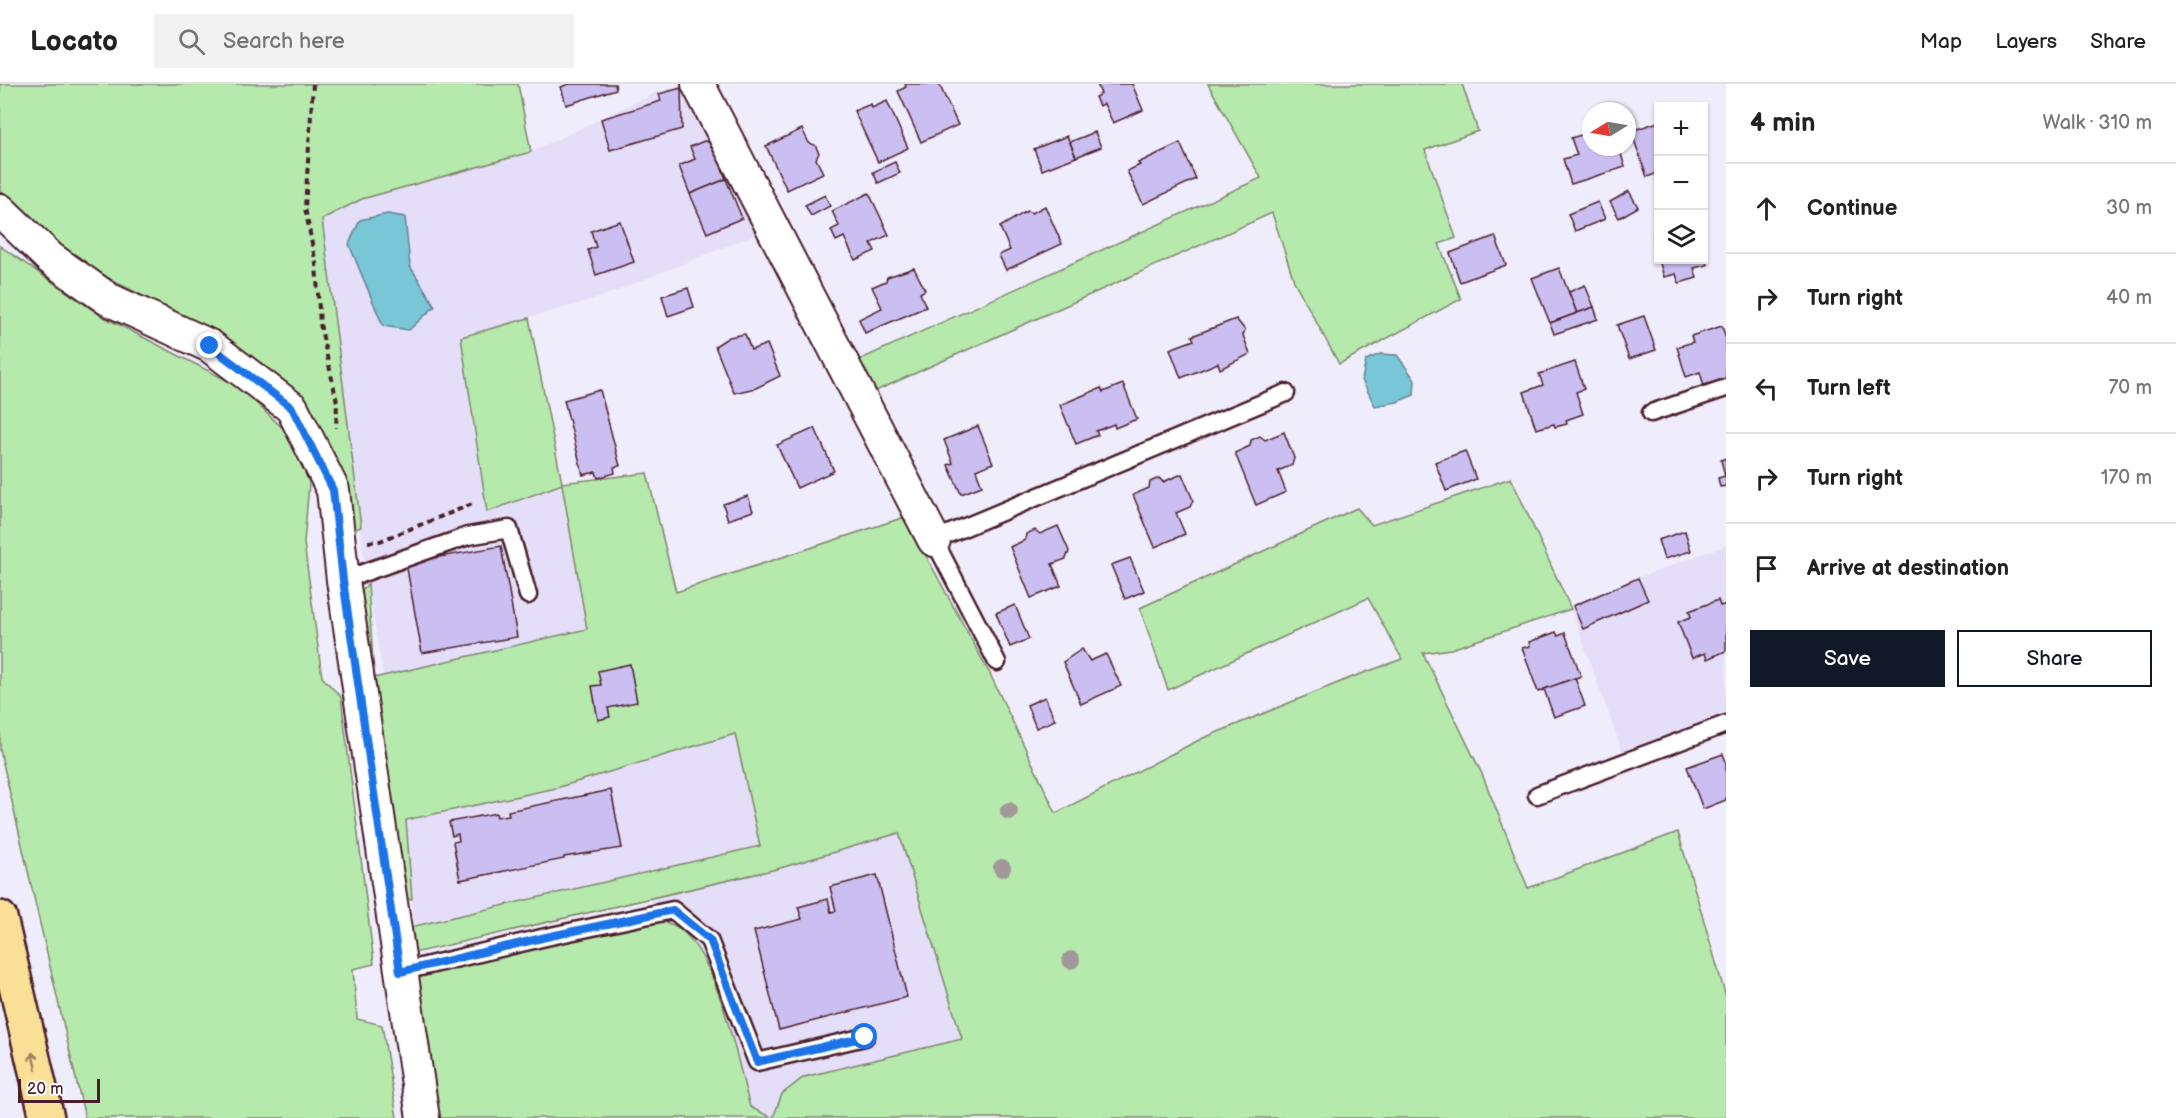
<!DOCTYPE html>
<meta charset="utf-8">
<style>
:root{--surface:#fff;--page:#f2f2f2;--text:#222;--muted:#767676;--line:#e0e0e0;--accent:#111827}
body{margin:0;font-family:"Balsamiq Sans",sans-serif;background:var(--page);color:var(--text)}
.controls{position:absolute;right:18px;top:18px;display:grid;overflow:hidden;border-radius:0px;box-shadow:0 2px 4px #0004}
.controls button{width:54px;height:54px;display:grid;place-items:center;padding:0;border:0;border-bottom:2px solid var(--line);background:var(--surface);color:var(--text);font:30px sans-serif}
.compass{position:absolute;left:1582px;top:18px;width:54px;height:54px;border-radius:50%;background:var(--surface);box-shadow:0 2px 4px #0004;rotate:259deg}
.scale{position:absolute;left:18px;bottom:15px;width:82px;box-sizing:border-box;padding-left:6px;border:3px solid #4a1f2b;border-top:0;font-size:16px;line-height:21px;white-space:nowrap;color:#4a1f2b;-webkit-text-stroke:4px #fff;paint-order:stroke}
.stop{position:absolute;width:18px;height:18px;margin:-14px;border:4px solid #1a73e8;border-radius:50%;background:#fff}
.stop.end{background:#1a73e8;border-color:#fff;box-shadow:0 2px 6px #0008}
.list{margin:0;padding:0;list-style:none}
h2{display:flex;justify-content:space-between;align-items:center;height:78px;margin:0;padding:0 24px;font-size:26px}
h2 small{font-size:20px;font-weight:400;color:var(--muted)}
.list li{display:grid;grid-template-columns:39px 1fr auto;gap:18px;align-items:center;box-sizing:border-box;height:90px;padding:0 24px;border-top:2px solid var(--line)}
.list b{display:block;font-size:22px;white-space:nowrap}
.list em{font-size:20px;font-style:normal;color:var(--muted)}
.actions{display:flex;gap:12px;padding:18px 24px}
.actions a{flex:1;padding:14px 0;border:2px solid var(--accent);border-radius:0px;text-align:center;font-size:21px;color:var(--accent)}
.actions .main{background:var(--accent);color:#fff}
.icon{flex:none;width:33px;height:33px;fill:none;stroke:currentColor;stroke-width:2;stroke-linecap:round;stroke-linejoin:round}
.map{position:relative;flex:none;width:1726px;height:1034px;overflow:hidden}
header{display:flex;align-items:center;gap:36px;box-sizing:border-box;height:84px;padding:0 30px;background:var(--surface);border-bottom:2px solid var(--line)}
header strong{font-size:28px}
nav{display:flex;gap:33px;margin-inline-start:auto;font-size:21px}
.search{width:420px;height:54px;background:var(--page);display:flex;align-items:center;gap:15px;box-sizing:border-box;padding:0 21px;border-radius:0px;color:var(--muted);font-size:22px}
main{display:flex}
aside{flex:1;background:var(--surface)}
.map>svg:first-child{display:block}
</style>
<header>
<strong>Locato</strong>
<div class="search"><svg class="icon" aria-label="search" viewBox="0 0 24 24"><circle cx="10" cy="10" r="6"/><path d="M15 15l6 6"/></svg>Search here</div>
<nav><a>Map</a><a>Layers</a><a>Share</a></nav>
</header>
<main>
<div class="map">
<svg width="1726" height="1034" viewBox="0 0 1726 1034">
<rect width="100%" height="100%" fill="#efecfb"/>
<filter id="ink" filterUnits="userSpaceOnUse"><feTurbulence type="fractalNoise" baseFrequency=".0167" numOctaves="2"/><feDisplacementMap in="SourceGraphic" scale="12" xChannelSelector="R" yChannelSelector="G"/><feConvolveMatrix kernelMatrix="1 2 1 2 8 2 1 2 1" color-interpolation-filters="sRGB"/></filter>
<g filter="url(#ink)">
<!-- built -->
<g fill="#e4def8">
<polygon points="683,2 761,148 601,213 461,253 487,427 562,400 587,545 383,592 364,474 322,135 362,115 531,68 657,8"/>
<polygon points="1726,461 1726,628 1622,667 1571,525 1638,494"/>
<polygon points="735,650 760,762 414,841 406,736 556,704"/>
<polygon points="899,749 962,955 804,993 782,1010 772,1034 750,1023 711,887 678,843 657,837 651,814 777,785"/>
</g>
<!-- green -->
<g fill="#b5eaac" stroke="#80846c" stroke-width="1.5">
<polygon points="0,0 518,0 531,68 362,115 322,135 361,443 356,445 342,437 321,343 291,302 234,259 77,178 20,131 0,106"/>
<polygon points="1208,0 1462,0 1478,47 1425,66 1456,154 1439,160 1461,215 1339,280 1294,197 1272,129 869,310 852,279 1261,94"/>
<polygon points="0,162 102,232 238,302 291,352 309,399 304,459 322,593 341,613 374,880 353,885 357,935 382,941 397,1034 85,1034 0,666"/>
<polygon points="529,234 562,399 647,389 676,508 905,433 990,590 1056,729 1201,655 1350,594 1402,575 1368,514 1168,606 1140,524 1357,424 1372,441 1511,394 1571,525 1451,565 1423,569 1482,690 1528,804 1678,748 1726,913 1726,1034 773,1034 782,1010 804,993 962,955 899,749 777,785 414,869 402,845 760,762 735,650 556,704 406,736 412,815 405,815 390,804 405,800 354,528 362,506 368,500 374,594 587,545 562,400 487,428 461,253"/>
<path d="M 657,837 C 664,838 673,840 679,844 C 719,875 736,973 750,1023 L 772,1034 L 418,1034 L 416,891 Z"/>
</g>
<!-- water -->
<g fill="#78c6d6" stroke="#668392" stroke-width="1.5">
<polygon points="387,130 405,133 410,182 435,222 409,246 383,242 349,160 360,136"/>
<polygon points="1380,270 1397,271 1415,296 1414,311 1397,318 1375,322 1362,296 1366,276"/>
</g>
<!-- building -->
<g fill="#cbbff1" stroke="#4a1f2b" stroke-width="1.5">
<polygon points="615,0 616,5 566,21 561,3 569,0"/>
<polygon points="905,0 939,0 958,41 921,58 898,7 906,3"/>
<polygon points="1097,0 1132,0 1143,26 1113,39 1104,20 1099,22 1095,13 1101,10"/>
<polygon points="681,4 682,45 610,66 601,35 661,17 659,10"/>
<polygon points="887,17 908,64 878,78 854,27 871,20 872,24"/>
<polygon points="1658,38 1658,89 1647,93 1631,47"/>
<polygon points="802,45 809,59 815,61 819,69 816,75 823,89 787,106 766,62"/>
<polygon points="1095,48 1101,63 1076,73 1070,58"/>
<polygon points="1591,48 1591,63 1619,63 1625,83 1571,100 1563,75 1577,71 1571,54"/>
<polygon points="1067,52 1076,73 1042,86 1034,65"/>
<polygon points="704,57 719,60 715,66 726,95 690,110 679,82 695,75 690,63"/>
<polygon points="1180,59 1196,95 1143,120 1127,87 1140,81 1138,79"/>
<polygon points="895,78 900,89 878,99 873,88"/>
<polygon points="726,95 742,134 707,149 690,110"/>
<polygon points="1629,107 1638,123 1619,134 1610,118"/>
<polygon points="869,109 889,151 871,159 875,167 855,176 844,153 836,157 831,146 839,142 832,127"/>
<polygon points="825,111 830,122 811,132 805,121"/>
<polygon points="1598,118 1605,135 1575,147 1568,130"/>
<polygon points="1045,122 1062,160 1006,186 999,171 1010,166 1000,143 1027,127 1032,129"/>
<polygon points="620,137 634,178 596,191 588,166 596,163 591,147"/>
<polygon points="1658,150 1658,173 1653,152"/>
<polygon points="1495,152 1506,181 1460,198 1450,169"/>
<polygon points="1704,171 1707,181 1694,184 1697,194 1679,199 1676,190 1664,193 1659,176 1704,176"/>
<polygon points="914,184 925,206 920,209 926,223 865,249 859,235 882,224 872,203 886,197 887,193"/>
<polygon points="1559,184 1577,229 1550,239 1532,194"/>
<polygon points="1585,201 1594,223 1577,229 1569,208"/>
<polygon points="688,204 694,223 668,232 662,212"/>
<polygon points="1594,223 1598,235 1554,250 1550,239"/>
<polygon points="1644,232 1656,266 1629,275 1617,241"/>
<polygon points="1236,235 1245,246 1243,251 1250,270 1220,285 1218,279 1181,294 1170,265 1194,256 1192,252"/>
<polygon points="1722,242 1726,255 1726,296 1704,302 1700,288 1686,293 1677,263 1693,258 1691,252"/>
<polygon points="745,250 751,266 767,260 780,292 756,304 734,309 715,262 729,253"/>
<polygon points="1575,278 1584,305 1576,308 1583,330 1566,336 1567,340 1555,343 1554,340 1536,345 1524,308 1543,301 1539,290"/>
<polygon points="1123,300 1137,335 1115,344 1114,340 1096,347 1098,351 1076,360 1060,321 1101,304 1103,308"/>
<polygon points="600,306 620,382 614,383 615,389 598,394 596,388 583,391 564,316"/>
<polygon points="978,342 993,379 976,386 982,402 961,410 948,381 953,379 944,356"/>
<polygon points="815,344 834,387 797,404 777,361"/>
<polygon points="1284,348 1294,374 1292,381 1278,387 1286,408 1256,421 1235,369 1250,362 1251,356 1260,352 1265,356"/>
<polygon points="1465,367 1476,395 1446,407 1435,378"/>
<polygon points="1726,374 1726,402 1720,403 1718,394 1725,392 1721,376"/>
<polygon points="1182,390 1193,416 1190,423 1176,429 1185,450 1155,463 1133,411 1149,404 1150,398 1159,394 1163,398"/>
<polygon points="748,412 753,427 728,436 723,420"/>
<polygon points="1058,442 1069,467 1066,475 1052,480 1061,502 1031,514 1010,463 1025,456 1026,450 1035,446 1040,450"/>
<polygon points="1685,447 1691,467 1664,475 1658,456"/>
<polygon points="501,462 517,553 422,569 406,479"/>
<polygon points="1130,474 1144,507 1125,515 1111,481"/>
<polygon points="1638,494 1648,516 1583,545 1573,522"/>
<polygon points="1718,516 1720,522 1726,520 1726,567 1707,575 1705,569 1692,574 1678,538 1691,533 1689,527"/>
<polygon points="1015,521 1029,555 1010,563 996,529"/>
<polygon points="1556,548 1558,552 1565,549 1581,592 1538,608 1522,564 1530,562 1529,558"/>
<polygon points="1082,565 1090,577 1106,570 1121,602 1081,620 1063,578"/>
<polygon points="630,580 637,618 608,624 610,633 598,636 592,602 601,601 598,587"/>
<polygon points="1575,594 1585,622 1554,633 1544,605"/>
<polygon points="1045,613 1055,636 1036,644 1027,621"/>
<polygon points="1723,670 1726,678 1726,716 1703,725 1687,683"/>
<polygon points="611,706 622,764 564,773 564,775 460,796 453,758 459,757 458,750 452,752 449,738 496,729 497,733 509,731 508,727"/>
<polygon points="877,791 907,913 779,946 754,847 802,835 798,823 828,815 831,828 836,827 830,803"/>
</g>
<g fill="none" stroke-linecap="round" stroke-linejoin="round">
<!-- service casing -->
<g stroke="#4a1f2b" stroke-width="21">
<g id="service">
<polyline points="1651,329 1726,304"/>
<polyline points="343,496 468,452 509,445 528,511"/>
<polyline points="997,578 934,456 1286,309"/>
<polyline points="1537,711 1726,640"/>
<polyline points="400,888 546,853 673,826 709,856 757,978 865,953"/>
</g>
</g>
<!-- minor casing -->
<g stroke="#4a1f2b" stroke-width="36">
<g id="minor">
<polyline points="698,0 934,456"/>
<polyline points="0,126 50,174 108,215 210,262 292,324 333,406 343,496 423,1034"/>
</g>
</g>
<!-- motorway casing -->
<g stroke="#4a1f2b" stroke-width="38">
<polyline id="motorway" points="0,834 47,1034"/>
</g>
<!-- path -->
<g stroke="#4a1f2b" stroke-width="4" stroke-dasharray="6 4.5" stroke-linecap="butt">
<polyline points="313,0 305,124 316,180 320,240 337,318 336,344"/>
<polyline points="368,458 380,457 475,419"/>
</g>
<!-- service -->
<use href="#service" stroke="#fff" stroke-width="16"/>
<!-- minor -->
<use href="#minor" stroke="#fff" stroke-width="32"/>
<!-- motorway -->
<use href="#motorway" stroke="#fadf96" stroke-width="33"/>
</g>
<!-- trees -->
<g fill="#a3979a">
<circle cx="1009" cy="727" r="9"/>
<circle cx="1002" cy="784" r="9"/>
<circle cx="1071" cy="876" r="9"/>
</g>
<!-- one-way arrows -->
<defs><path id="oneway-shaft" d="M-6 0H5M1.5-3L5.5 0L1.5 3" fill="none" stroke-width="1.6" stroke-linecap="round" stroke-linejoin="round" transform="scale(1.5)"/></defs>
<use stroke="#a27f60" href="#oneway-shaft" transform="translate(34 977) rotate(-103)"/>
</g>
<g fill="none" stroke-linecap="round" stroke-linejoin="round" filter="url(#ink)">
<!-- route -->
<polyline stroke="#1a73e8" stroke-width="8" points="210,262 292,324 333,406 343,496 400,888 546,853 673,826 710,856 757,978 865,953"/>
</g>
</svg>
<div class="controls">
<button>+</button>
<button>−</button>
<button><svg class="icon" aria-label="layers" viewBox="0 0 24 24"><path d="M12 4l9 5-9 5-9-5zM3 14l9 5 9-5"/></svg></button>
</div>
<svg class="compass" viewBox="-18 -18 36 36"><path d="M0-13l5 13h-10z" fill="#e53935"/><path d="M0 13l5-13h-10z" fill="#767676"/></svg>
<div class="scale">20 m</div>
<div class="stop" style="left:865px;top:953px"></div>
<div class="stop end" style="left:210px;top:262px"></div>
</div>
<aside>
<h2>4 min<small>Walk · 310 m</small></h2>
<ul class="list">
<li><svg class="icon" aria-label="ahead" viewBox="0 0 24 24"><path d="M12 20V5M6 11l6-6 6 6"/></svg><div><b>Continue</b></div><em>30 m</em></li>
<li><svg class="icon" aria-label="right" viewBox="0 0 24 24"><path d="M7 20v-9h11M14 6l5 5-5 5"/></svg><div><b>Turn right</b></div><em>40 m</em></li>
<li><svg class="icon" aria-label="left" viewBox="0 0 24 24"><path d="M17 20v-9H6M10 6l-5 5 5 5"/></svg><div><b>Turn left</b></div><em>70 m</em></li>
<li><svg class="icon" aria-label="right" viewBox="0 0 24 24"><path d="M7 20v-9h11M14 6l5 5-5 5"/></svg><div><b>Turn right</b></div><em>170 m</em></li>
<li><svg class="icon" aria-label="arrive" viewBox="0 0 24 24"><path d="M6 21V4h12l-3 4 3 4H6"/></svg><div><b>Arrive at destination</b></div></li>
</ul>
<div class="actions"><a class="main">Save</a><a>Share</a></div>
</aside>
</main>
